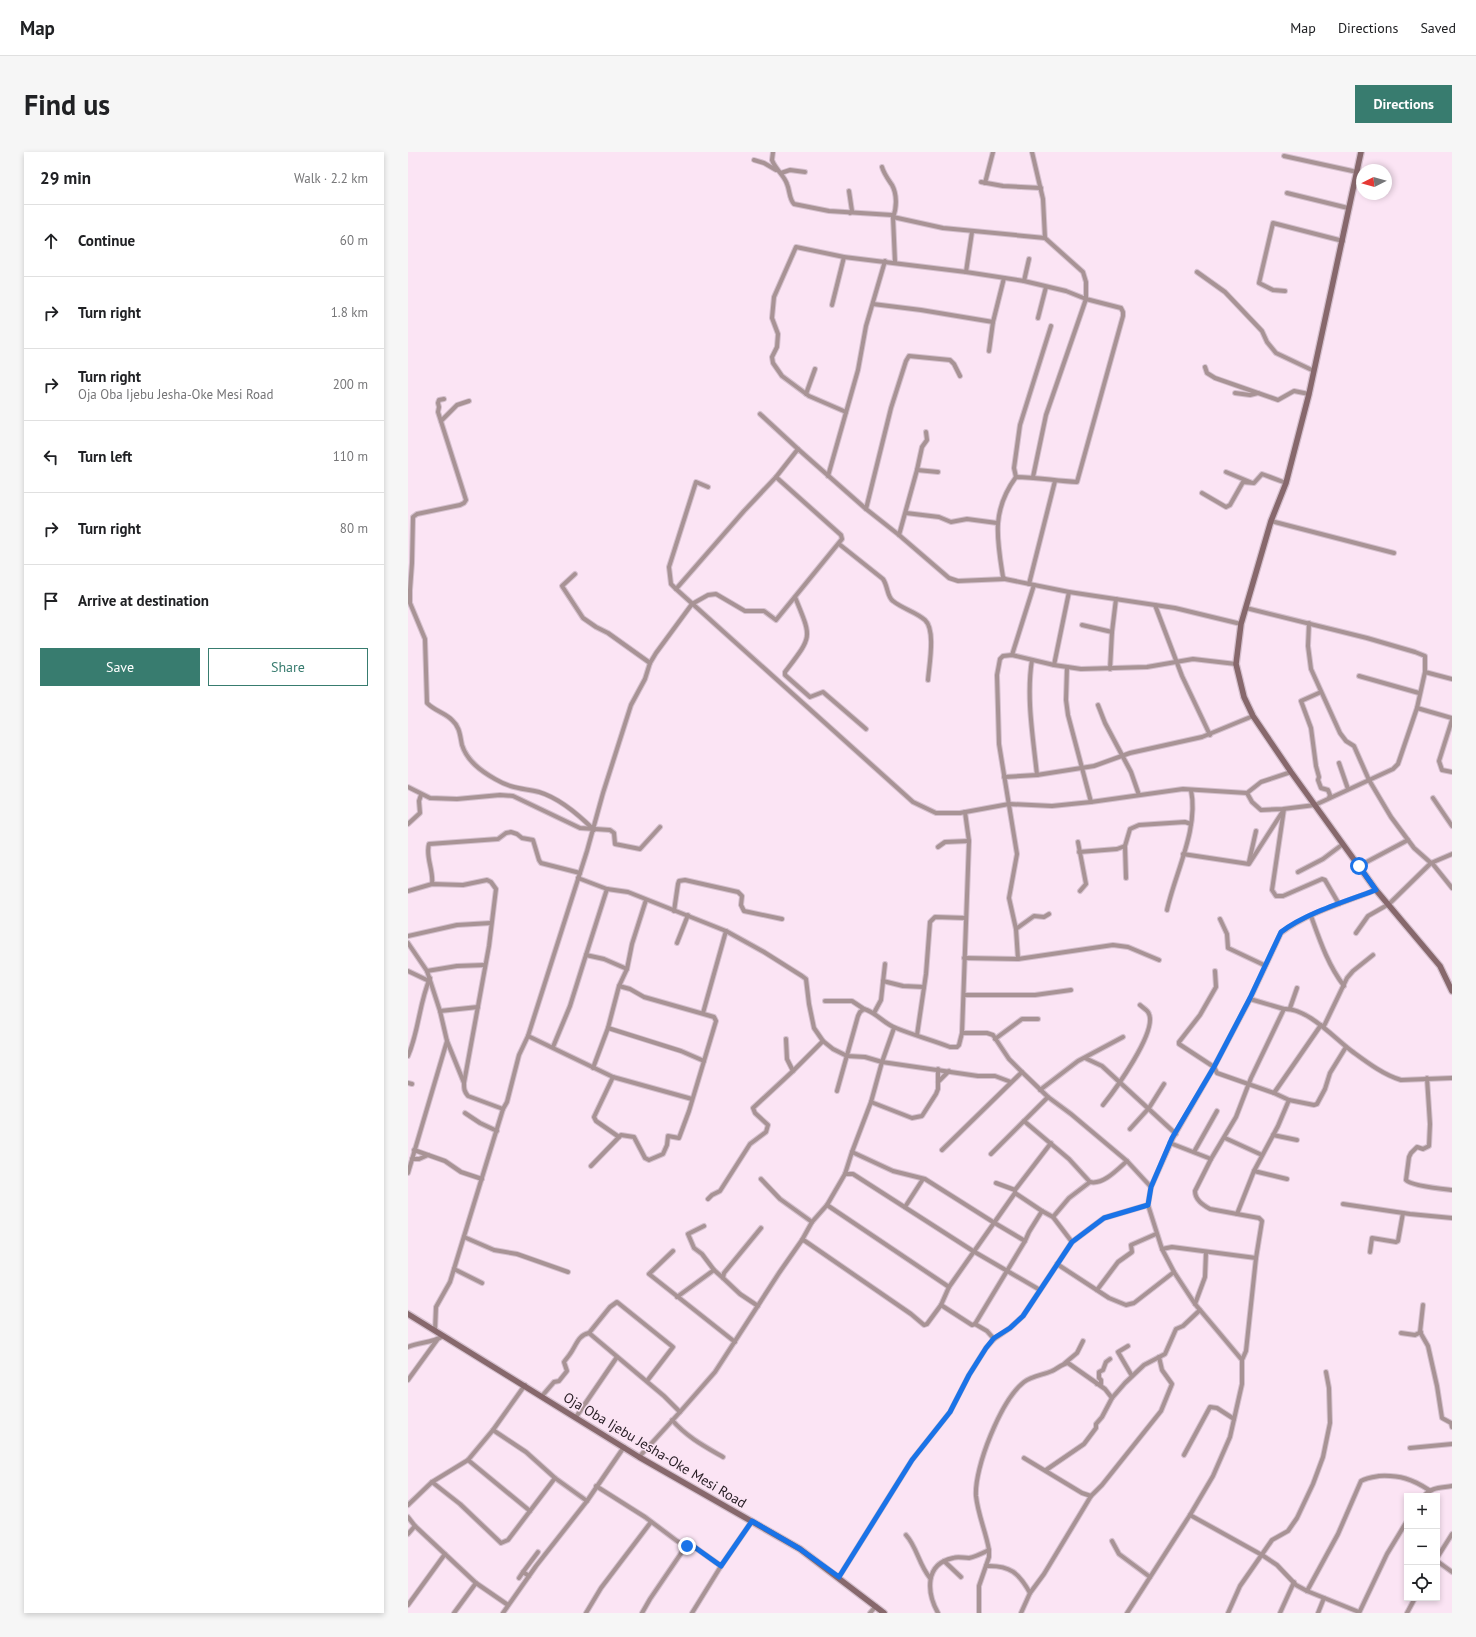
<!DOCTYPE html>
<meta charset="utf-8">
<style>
:root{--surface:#fff;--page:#f6f6f6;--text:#202124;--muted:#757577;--line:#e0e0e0;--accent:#387c6f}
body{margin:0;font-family:"PT Sans",sans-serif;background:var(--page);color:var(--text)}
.controls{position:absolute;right:12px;bottom:12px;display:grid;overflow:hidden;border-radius:0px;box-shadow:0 2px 6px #0003}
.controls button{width:36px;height:36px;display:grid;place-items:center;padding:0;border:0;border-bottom:1px solid var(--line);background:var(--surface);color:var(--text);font:20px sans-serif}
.compass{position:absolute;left:948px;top:12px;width:36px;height:36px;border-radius:50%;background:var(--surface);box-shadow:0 2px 6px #0003;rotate:264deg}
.stop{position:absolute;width:12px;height:12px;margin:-9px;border:3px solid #1a73e8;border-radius:50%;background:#fff}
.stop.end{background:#1a73e8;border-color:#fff;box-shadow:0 1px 4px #0008}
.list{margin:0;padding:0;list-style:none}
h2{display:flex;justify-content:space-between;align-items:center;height:52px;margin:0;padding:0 16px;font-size:17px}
h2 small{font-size:13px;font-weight:400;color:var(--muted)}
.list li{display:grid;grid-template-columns:26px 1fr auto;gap:12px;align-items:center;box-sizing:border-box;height:72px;padding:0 16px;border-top:1px solid var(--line)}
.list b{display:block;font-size:15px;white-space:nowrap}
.list p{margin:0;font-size:13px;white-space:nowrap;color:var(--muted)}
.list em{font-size:13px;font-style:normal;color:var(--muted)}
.actions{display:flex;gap:8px;padding:12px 16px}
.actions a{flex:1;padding:9px 0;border:1px solid var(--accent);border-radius:0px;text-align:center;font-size:14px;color:var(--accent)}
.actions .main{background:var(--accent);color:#fff}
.icon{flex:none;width:22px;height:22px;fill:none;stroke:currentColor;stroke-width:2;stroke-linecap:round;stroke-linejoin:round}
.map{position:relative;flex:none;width:1044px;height:1461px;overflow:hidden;border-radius:0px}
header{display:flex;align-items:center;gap:24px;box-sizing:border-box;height:56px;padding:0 20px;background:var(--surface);border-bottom:1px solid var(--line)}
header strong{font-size:19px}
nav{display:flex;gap:22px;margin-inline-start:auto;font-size:14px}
.intro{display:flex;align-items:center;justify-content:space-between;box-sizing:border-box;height:96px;padding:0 24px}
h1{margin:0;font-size:28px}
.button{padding:10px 18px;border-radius:0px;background:var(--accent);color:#fff;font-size:14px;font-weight:700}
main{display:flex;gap:24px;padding:0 24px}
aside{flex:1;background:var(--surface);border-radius:0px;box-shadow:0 2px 6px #0003}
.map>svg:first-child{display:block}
</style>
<header>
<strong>Map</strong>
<nav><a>Map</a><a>Directions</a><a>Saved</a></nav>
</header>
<div class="intro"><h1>Find us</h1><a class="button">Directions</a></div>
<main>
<aside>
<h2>29 min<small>Walk · 2.2 km</small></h2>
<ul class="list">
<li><svg class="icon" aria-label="ahead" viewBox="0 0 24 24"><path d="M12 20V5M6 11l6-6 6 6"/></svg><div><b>Continue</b></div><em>60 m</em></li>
<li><svg class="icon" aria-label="right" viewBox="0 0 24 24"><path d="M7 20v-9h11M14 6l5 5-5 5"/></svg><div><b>Turn right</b></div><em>1.8 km</em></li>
<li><svg class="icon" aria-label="right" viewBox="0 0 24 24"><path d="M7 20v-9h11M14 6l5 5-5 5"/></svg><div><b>Turn right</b><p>Oja Oba Ijebu Jesha-Oke Mesi Road</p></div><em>200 m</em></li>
<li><svg class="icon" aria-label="left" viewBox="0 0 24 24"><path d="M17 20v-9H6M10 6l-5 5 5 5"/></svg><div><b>Turn left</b></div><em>110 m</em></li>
<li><svg class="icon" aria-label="right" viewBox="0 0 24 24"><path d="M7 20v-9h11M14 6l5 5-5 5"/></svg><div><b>Turn right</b></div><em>80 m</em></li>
<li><svg class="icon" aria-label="arrive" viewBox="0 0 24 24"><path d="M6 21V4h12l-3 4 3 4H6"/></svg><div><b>Arrive at destination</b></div></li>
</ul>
<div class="actions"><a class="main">Save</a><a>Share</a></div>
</aside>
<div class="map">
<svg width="1044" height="1461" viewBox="0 0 1044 1461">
<rect width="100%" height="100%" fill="#fbe4f4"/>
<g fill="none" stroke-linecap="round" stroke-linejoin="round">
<!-- minor casing -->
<g stroke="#d5c0ce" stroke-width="6">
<g id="minor">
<path d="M 365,0 L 364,8 C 367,17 376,23 379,32 C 382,39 381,47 386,52 L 421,59 L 484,63 L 485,65 L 535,76 L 637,86 L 675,120 L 678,130 L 678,147 L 638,263 L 625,325"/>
<polyline points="624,0 635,47 637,86"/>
<polyline points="876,4 949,20"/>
<polyline points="346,8 356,11 368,18 369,18"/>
<path d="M 474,15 C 476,22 480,27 484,33 C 489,42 489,56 485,65 L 487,110"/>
<polyline points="373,21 382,18 397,20"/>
<polyline points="573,30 595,34 633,36"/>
<polyline points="577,31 585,0"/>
<polyline points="441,39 444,59 442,61"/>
<polyline points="879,41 940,56"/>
<polyline points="558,120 564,80"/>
<polyline points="789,120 817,140 854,179 859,190 868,201 906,219"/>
<polyline points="616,129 621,107"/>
<polyline points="877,139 865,138 851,131 865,71 935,89"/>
<polyline points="465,152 513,158 585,170"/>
<polyline points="424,153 436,105"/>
<polyline points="630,166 638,135"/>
<polyline points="581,199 585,170 596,126"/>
<polyline points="797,215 799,221 807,226 870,248 886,239 901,242"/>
<polyline points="827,241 842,243 850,241"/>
<polyline points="398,242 407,217"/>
<path d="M 36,247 L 31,248 L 30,251 L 31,255 L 30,260 L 58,348 L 56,351 L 52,353 L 9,362 L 5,365 L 4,411 L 2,438 L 2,451 L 17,487 L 19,551 C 27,559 37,561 44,568 C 52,575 52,584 54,593 C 59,609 73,619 87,627 C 104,637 114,636 131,640 C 151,646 171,663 186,678"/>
<path d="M 438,260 L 401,244 L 374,224 L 365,211 L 364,205 L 369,195 L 370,182 L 364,166 L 366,145 L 388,95 L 436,105 L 558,120 L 616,129 L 658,139 L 678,147 L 713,156 L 715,160 L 715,164 L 669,330 C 648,329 628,325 608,325 C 583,359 589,387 595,425 L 597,427 L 661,440 L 767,456 L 833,472"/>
<polyline points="352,262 390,297"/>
<polyline points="33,269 49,253 61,249"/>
<polyline points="509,318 514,295 519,288 518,280"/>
<polyline points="818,320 842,330"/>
<polyline points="420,324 450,218 458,174 477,109"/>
<polyline points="608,325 606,316 612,273 643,174"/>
<polyline points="794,341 818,355 822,353 835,330 846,331 854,322 878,331"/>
<polyline points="458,357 483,256 498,209 501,204 542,208 546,212 552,224"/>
<polyline points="498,361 531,365 543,370 559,367 589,371"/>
<polyline points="863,369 986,401"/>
<polyline points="491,383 509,318 530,320"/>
<path d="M 431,392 L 475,427 C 480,434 479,445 485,449 C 495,457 508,460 517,468 C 528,478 521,514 520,528"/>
<polyline points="167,422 154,434 175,466 188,475 200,481 242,511"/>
<polyline points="597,427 550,429 541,426 491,383 458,357 390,297 368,325 336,359 268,437 505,650 528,661 552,661 601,652 644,654 683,650 775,637 839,641 844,650 853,658 875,657 907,653 985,617 990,612 1009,556 1017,520 1017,504 1007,500 959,486 838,456"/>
<polyline points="621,432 647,329"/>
<polyline points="268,437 263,432 261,415 288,330 300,335"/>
<path d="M 387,445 C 404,487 405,483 377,520 L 377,523 L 402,545 L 415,540 L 458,577"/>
<polyline points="747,453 774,524 802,583"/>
<polyline points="901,471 900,494 903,517 932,581 938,589 946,594 961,628 983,665 1006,696 1023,711"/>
<polyline points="674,473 704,480"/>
<polyline points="604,503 626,433"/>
<path d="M 624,508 C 618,545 625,585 629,623"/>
<polyline points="646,513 661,440"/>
<polyline points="659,515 658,548 660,563 683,650"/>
<polyline points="702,517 704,480 708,447"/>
<polyline points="1017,520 1044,527"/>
<polyline points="951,524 1011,541"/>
<polyline points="913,540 893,549 903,576 908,614 911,625 910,628 913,636 920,638 922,643 921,646"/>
<polyline points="690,553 697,571 723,620 731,643"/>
<polyline points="1009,556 1044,566"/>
<polyline points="1044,568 1031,609 1034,618 1044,620"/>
<polyline points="931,611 940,637"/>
<polyline points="596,625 629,623 686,614 722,601 794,585 845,564"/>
<polyline points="0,635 22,646 49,647 92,643 105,644 172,676 202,678 206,681 207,692 232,697 252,675"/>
<polyline points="839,641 853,630 883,620"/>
<polyline points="1025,646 1044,674"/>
<polyline points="876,657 864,738 868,744 875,744 914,727 917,728 931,752"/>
<polyline points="0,672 12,661 11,649 13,643"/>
<polyline points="670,690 678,732 672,739"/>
<polyline points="530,695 537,690 561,689"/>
<polyline points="671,700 709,697 717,694"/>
<polyline points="775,702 841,712 875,659"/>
<polyline points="841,710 848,679"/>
<polyline points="1024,711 1044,736"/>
<polyline points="951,714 1000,688"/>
<polyline points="890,720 915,707 935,692"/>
<polyline points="170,726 199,737 220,740 318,779 356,800 394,824 398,827 401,852 406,876 415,889 425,897 439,904 457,905 474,910 570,924 587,924 603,930"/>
<polyline points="718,726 717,694 722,677 731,673 777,670 783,672"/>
<path d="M 24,732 C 26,719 17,704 21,692 L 90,687 L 98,681 L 103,680 L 109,682 L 114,686 L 125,688 L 131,708 L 133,711 L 172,721"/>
<polyline points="199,737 178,803 196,807 219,817"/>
<polyline points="0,739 24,732 55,733 79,728 83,730 88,737 81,794 56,931"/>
<path d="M 759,758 C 767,721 791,677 783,638"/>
<polyline points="266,759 270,732 271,729 277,728 330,740 334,744 333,753 336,759 374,767"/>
<path d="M 903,764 C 912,789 920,813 936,834"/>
<polyline points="812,767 819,782 820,796 856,813"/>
<polyline points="608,777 626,764 636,765 641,762"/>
<polyline points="948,781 960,764 981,752 1023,711 1044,702"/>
<polyline points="0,784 49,773 83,771"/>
<path d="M 0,791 L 19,819 L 32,859 L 39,889 L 56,931 C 56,937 56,939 60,944 L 95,957"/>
<polyline points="269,791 280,763"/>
<polyline points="556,806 610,807 705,793 720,795 751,808"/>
<polyline points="610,807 608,777 601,746 609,702 591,592 589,523 592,507 595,504 604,503 646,513 673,517 739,515 785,507 828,512"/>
<polyline points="0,819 21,829"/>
<polyline points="19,819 49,814 77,813"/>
<polyline points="807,819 808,835 792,863 771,890 771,892 806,915 809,921 866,941 881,948 870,974 846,1019 829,1062"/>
<polyline points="475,829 495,834 516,835"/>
<polyline points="556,843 627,843 663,838"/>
<path d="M 842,847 L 876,857 C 899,855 928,888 945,900 C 960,911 976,923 993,928 L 1044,926"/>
<polyline points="417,849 444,849 456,857"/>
<polyline points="882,856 889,836"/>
<polyline points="32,859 70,855"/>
<polyline points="295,861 318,779"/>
<polyline points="466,861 473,848 477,812"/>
<polyline points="916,874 939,826 945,819 965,803"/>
<polyline points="200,876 273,899 296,909"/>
<polyline points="554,881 579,881 585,883 601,907 614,920 640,945 663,962 719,1009 743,1035"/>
<polyline points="509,883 518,822 522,770 527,765 558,766"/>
<polyline points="120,884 205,925 284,947"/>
<polyline points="378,887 379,907 385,919"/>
<polyline points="587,887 614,867 630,867"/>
<polyline points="145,895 162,854 178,803"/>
<path d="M 0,904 C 11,879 11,851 22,826"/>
<polyline points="677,906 694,914 768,982"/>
<polyline points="185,916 200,876 211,834 219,817 224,792 238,748"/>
<polyline points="205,925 186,965 188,969 211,985"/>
<path d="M 1019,926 L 1022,972 L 1021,994 L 1015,997 L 1009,995 L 1003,1001 L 1001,1005 L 998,1028 C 1003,1034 1035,1037 1044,1038"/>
<polyline points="530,930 541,919"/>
<polyline points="0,931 4,932"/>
<polyline points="632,938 670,909 715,885"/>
<path d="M 429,939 L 450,864 L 452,860 L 456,857 C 468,860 476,872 488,876 C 505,883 524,888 542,895 L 549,895 L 551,893 L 554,881 L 561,689 L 557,660"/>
<polyline points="866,941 913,873"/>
<polyline points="881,948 906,953 909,952 917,937 922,921 938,895"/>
<polyline points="463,950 504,966 514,964 528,942 530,937 530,917"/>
<path d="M 695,953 C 707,938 749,880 741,862 C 740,858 735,856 732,853"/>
<polyline points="57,961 72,971 89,979"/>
<polyline points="616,969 661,1007 682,1030"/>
<polyline points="722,977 741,956 756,932"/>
<polyline points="865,983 889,988"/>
<polyline points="817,986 854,1003"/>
<polyline points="762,991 803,1007"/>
<polyline points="6,998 37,1009 53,1020 74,1027"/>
<polyline points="534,998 614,920"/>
<polyline points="444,1000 485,1019 517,1027 585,1070 617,1089"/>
<polyline points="786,1000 809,959"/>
<polyline points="583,1002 640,945"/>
<polyline points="4,1007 11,1007 20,1003"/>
<polyline points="183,1014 213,983 226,985 237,1006 241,1008 255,1002 259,993 260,984 271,986 281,959 308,869 306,865 236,845 222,837 211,834"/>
<polyline points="846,1019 879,1027"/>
<polyline points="0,1021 39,889"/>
<polyline points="437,1022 445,1022 565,1099 632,1138"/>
<polyline points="353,1027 372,1047 404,1070"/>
<polyline points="607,1038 643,991"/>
<polyline points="300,1047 304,1043 312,1039 342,992 358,980 360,973 347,961 345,956 385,919 415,889"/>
<polyline points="935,1052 1002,1062 1044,1066"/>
<polyline points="419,1053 541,1135"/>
<polyline points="497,1055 515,1027"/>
<polyline points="634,1059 645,1065 664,1090"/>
<path d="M 645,1065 L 661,1046 L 682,1030 C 695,1033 709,1018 719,1009"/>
<polyline points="296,1074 280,1082 286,1096 294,1102 306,1118 315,1126"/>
<polyline points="56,1085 86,1098 109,1102 160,1120"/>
<polyline points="394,1088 397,1089 503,1162 516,1173 519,1172 533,1153 541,1135 607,1041"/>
<polyline points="754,1097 764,1095 848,1106"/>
<polyline points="265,1099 241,1122 327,1190"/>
<polyline points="962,1100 964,1086 988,1090 990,1089 995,1061"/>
<polyline points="649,1112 701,1146 718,1153 726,1151 766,1120"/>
<polyline points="46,1117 74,1131"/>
<polyline points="689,1138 710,1110 724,1100 723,1093 748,1082"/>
<polyline points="269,1145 306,1118"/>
<polyline points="787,1152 797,1125 798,1100"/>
<polyline points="533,1153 564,1173 567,1172 617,1089 621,1080 634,1059 607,1041 607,1038 588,1031"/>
<polyline points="1015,1153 1012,1180 1020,1194 1029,1234 1034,1266 1043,1271 1044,1275"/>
<polyline points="350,1154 332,1142 315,1126 316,1121 353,1076"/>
<polyline points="567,1172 579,1179 586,1187"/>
<polyline points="27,1179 28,1155 42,1130 95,957 99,950 111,903 120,884 179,699 195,641 223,553 237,527 242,511 248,501 284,452 300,443 308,442 337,459 356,459 368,468 434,387 433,383 368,325"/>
<polyline points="181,1181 202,1155 209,1150 265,1195 239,1229"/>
<polyline points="993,1181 1007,1183 1013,1180"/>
<polyline points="720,1194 710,1200 724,1224"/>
<path d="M 0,1195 C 11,1190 25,1191 35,1184"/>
<path d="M 834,1208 L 838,1199 L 848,1106 L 854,1069 L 851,1066 L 802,1057 C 795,1053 787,1048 787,1039 L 803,1007 L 828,965 L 843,926 L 876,857"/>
<polyline points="657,1211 669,1201 675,1189"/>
<polyline points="0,1228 29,1188"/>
<polyline points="689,1232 693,1232 693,1228 691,1226 691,1220 695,1218 698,1210 702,1207"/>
<path d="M 134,1244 L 146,1230 L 151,1229 L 159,1219 L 156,1210 C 158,1207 160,1205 162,1202 C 168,1194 170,1183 181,1181 L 256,1244 L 272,1260 L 231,1305"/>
<polyline points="272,1260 307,1220 371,1121 394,1088 404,1070 419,1053 437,1022 444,1000 463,950 474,910 486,876"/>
<polyline points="168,1265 209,1205"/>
<path d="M 264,1268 C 279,1285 296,1294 315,1305"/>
<polyline points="85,1278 118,1300 147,1326 179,1349"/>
<polyline points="1002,1296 1044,1292"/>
<polyline points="776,1303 802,1255 809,1256 826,1267"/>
<polyline points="60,1308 122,1359"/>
<polyline points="638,1318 676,1292 688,1276 688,1272 694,1265 704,1246 717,1231 736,1213 757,1202 768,1177 775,1174 792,1158"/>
<polyline points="24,1330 52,1352 93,1391 100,1388 147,1326"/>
<polyline points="188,1334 237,1365 269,1389 278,1394 285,1394 313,1414"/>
<polyline points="683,1344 694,1333 753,1259 764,1232 754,1218 751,1205"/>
<path d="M 1016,1344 C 1023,1335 1033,1336 1044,1334"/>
<polyline points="0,1353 24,1330 60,1308 85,1278 117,1233"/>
<polyline points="782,1363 854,1403 869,1413 888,1433 899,1439 951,1460"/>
<polyline points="0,1365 7,1374 68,1431 100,1453"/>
<polyline points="0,1382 7,1374"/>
<path d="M 498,1383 C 509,1395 511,1413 522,1426"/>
<polyline points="704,1389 711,1402 742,1425"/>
<polyline points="1029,1406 1044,1382"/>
<polyline points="536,1409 553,1425"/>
<polyline points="1029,1409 1044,1420"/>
<path d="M 578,1414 C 602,1413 611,1421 622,1441"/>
<polyline points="115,1420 130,1400"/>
<polyline points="431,1425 504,1308 542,1260 561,1223 578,1196 586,1187 602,1176 615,1164 664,1090 696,1066 740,1053"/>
<polyline points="111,1426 115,1420 121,1424"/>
<path d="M 899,1439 L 930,1382 L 953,1329 C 958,1326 965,1325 971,1324 C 992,1323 1004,1327 1021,1338"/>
<polyline points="0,1453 37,1402"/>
<polyline points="46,1461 68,1431"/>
<polyline points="95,1461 128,1414 179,1349 216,1295"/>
<polyline points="178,1461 193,1436 243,1370"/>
<polyline points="234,1461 242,1447 278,1394"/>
<polyline points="284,1461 313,1414 344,1369"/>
<polyline points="462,1461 468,1454"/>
<path d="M 530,1461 C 519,1441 516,1412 545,1406 C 550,1404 555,1406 561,1406 C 567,1405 575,1401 581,1398"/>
<path d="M 571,1461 L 571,1434 L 581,1405 L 581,1398 C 578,1380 570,1363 568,1344 C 566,1316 593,1248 616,1230 C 624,1224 635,1223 644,1219 C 650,1216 654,1212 660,1211 L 697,1237 L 704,1246"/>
<polyline points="613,1461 622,1441 636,1422 683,1344 674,1341 616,1306"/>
<path d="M 719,1461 L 782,1363 L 805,1324 L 822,1285 L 834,1232 L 834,1208 L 787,1152 L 766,1120 L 754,1097 L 740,1053 L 743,1035 L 765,986 L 806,915 L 842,847 L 873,781 C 899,761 938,750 968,738"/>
<polyline points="820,1461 832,1434 864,1388 880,1379 889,1366 905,1332 915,1305 922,1271 921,1236 918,1220"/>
<polyline points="872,1461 886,1430"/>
<polyline points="910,1461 916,1446"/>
<polyline points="951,1461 979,1402 999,1369"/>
<polyline points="999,1461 1007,1446"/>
</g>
</g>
<!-- secondary casing -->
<g stroke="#d5c0ce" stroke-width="8">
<g id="secondary">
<polyline points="953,0 901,242 878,331 863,369 833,472 828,512 836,545 845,564 883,620 968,738 1032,814 1044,839"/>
<polyline points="0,1162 231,1305 392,1397 476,1461"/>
</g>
</g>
<!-- minor -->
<use href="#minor" stroke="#a89395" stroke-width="4"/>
<!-- secondary -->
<use href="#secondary" stroke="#87686c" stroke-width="5.5"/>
</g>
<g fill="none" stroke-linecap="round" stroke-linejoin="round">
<!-- route -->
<path stroke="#1a73e8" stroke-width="5" d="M 279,1394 L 285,1394 L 313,1414 L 344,1369 L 392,1397 L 431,1425 L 504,1308 L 542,1260 L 561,1223 L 578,1196 L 586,1186 L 602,1176 L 615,1164 L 664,1090 L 696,1066 L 740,1053 L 743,1035 L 764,986 L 806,915 L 842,846 L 873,780 C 898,761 938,749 968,738 L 951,714"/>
</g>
<g text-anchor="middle" stroke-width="3" stroke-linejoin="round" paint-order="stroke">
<!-- street labels -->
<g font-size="14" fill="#261c23" stroke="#fbe4f4">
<text transform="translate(247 1298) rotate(31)" y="5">Oja Oba Ijebu Jesha-Oke Mesi Road</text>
</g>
</g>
</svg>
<div class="controls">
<button>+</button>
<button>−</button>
<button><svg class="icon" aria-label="locate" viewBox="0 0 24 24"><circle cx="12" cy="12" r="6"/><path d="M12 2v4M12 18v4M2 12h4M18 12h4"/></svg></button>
</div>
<svg class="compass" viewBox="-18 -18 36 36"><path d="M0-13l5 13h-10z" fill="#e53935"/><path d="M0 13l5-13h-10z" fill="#757577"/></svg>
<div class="stop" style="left:951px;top:714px"></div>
<div class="stop end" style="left:279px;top:1394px"></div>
</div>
</main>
